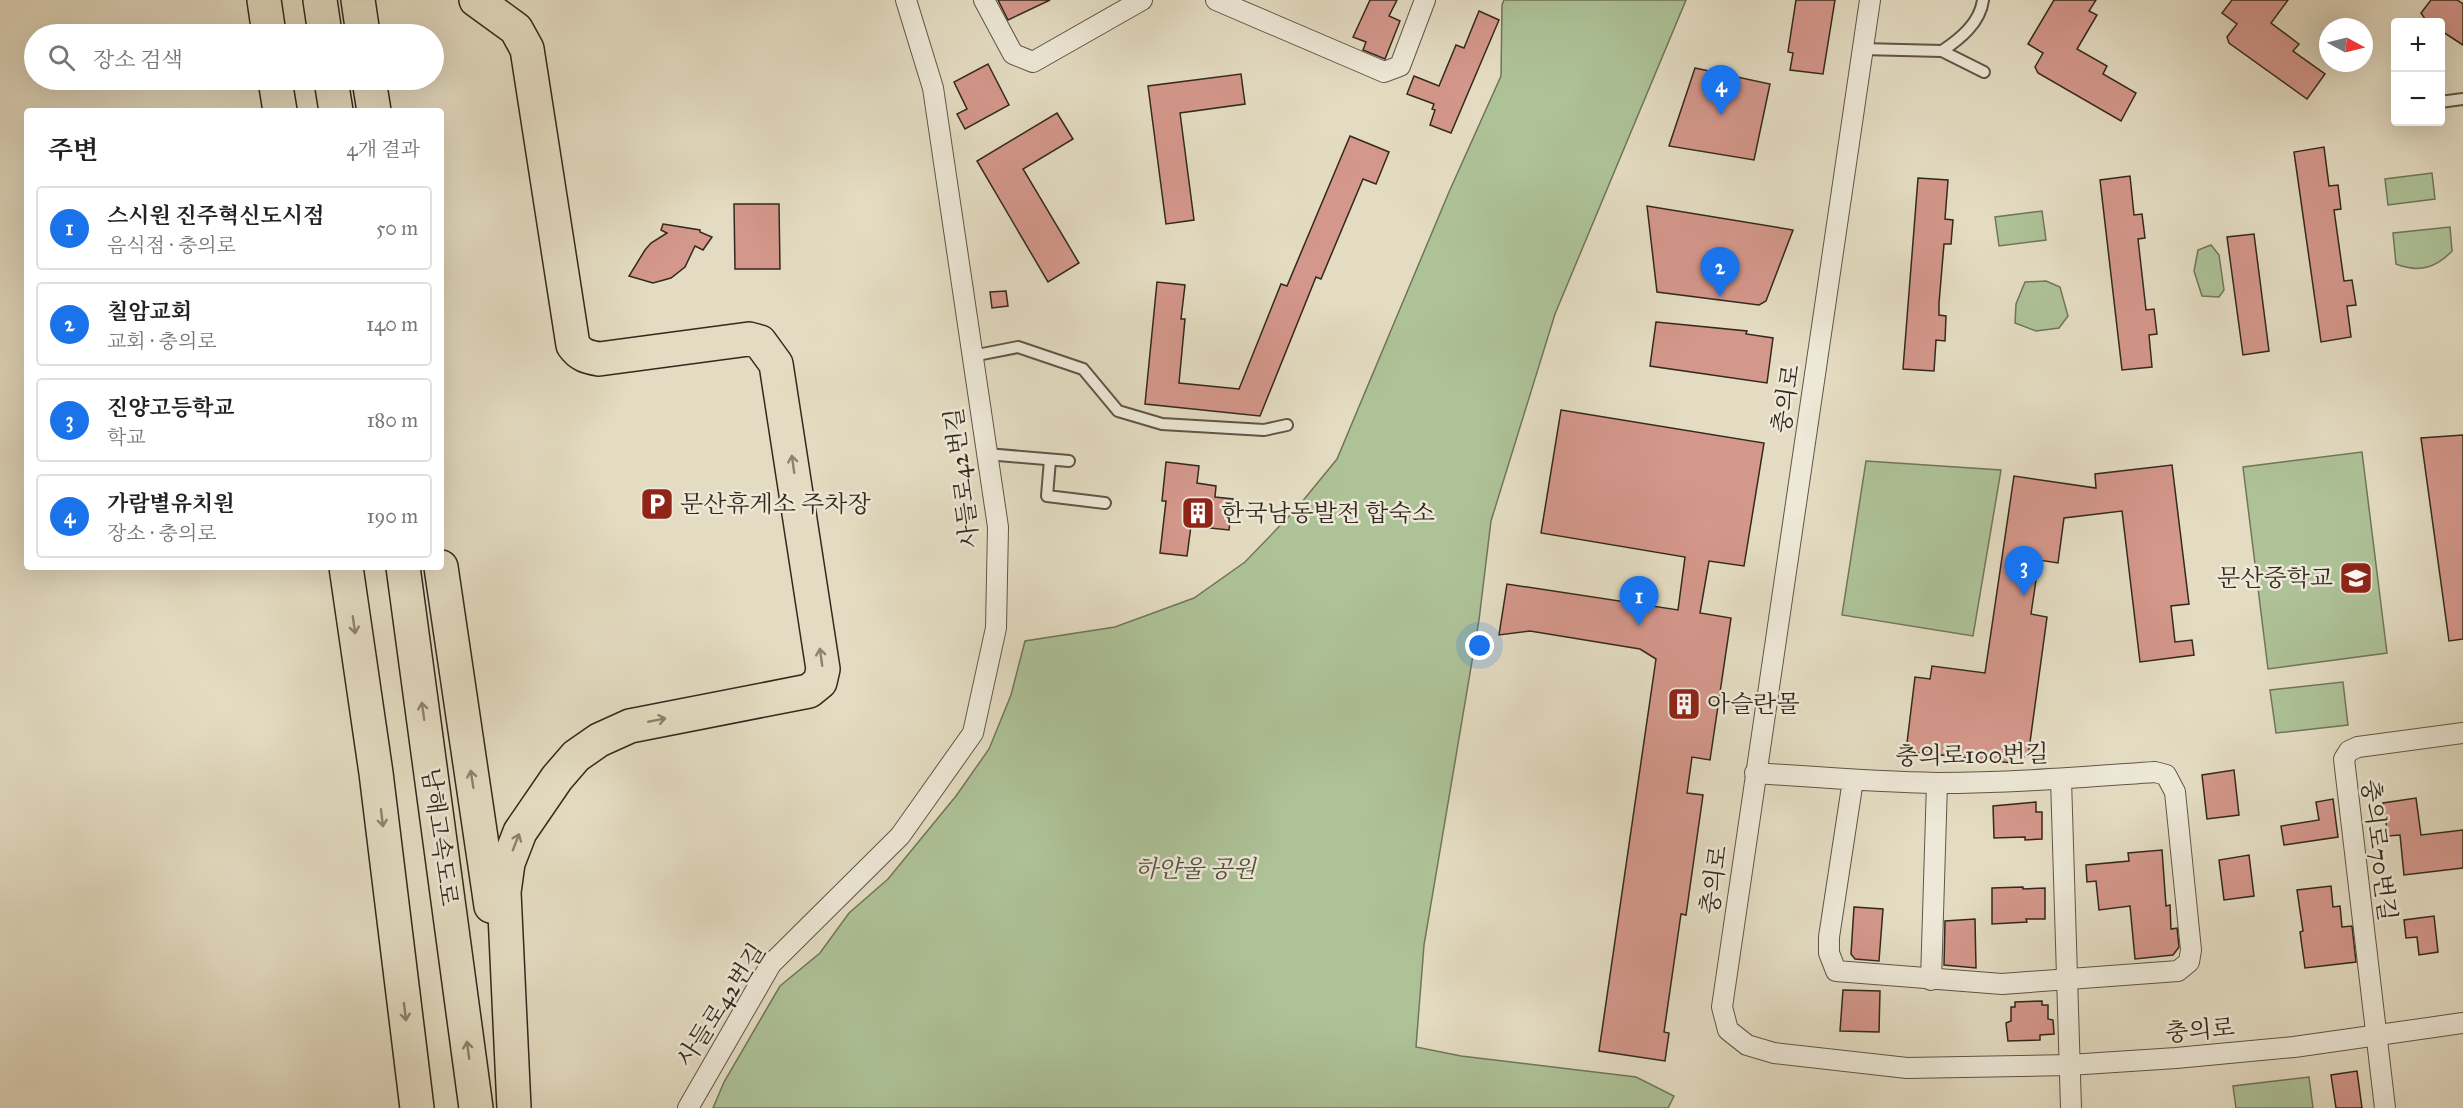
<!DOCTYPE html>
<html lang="ko">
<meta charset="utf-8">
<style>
:root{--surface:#fff;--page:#f6f6f6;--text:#222;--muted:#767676;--line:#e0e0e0;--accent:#1a73e8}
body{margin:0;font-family:"IM FELL Great Primer","Noto Serif KR",serif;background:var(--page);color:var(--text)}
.controls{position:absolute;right:18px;top:18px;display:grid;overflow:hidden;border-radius:6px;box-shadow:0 6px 24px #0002}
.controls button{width:54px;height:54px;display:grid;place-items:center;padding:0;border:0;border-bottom:2px solid var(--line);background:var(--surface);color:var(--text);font:30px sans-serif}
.compass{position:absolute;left:2319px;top:18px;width:54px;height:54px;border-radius:50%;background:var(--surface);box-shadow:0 6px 24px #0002;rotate:97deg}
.you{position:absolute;left:1480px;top:646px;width:21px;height:21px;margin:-15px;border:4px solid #fff;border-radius:50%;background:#1a73e8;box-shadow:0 0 0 9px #1a73e833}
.badge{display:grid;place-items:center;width:39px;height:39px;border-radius:50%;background:var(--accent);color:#fff;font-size:20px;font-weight:700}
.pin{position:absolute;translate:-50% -50px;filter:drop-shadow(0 2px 3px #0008)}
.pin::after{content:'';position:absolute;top:32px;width:21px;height:18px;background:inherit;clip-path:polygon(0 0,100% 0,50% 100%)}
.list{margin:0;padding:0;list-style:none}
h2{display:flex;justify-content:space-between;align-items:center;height:78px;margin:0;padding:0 24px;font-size:26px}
h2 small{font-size:20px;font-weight:400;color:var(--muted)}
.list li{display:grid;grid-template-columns:39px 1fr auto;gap:18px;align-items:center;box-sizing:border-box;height:84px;margin:0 12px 12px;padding:0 12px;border:2px solid var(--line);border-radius:6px}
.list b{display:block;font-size:22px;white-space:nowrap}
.list p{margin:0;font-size:20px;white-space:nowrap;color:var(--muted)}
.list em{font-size:20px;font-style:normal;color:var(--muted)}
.icon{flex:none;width:33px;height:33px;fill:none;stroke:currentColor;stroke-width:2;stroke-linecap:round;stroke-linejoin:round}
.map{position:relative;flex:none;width:2463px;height:1108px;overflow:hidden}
.search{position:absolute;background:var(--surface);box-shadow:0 6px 24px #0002;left:24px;top:24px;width:420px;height:66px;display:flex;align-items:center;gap:15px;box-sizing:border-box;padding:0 21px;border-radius:33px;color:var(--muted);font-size:22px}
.panel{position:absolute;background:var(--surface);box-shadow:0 6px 24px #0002;left:24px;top:108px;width:420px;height:462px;border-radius:6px}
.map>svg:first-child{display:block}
</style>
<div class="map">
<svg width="2463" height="1108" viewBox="0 0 2463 1108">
<rect width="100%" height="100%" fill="#e4dcc2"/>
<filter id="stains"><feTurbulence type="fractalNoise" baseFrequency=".00333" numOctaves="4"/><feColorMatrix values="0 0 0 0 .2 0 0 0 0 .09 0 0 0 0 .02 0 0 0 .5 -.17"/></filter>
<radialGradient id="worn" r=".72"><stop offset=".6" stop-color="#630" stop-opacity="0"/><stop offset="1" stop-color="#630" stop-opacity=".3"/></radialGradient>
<!-- green -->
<g fill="#aec298" stroke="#70765b" stroke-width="1.5">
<polygon points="1504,0 1686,0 1555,314 1491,521 1479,620 1424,945 1416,1047 1461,1056 1636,1077 1674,1096 1668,1108 713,1108 724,1082 780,986 820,953 849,913 888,879 956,796 989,749 1011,695 1025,641 1115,627 1194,598 1245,562 1297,508 1337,459 1449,192 1501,76 1502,5"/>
<polygon points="2432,173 2435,199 2388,205 2385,179"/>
<polygon points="2042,211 2046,240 1999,246 1995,217"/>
<path d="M 2450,227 L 2452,251 C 2436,268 2419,273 2396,264 L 2393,233 Z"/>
<polygon points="2211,245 2219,255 2224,290 2219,297 2202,296 2194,271 2198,250"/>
<polygon points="2046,281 2060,287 2068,316 2059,328 2036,331 2015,323 2016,304 2025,282"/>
<polygon points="2362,452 2387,653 2268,669 2243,467"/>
<polygon points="1866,461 2001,470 1973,636 1842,615"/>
<polygon points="2343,682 2348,725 2276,733 2270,690"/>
<polygon points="2309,1077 2313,1108 2236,1108 2233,1086"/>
</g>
<!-- building -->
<g fill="#d4978b" stroke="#33291e" stroke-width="1.5">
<polygon points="998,0 1050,0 1008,20"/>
<polygon points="1370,0 1397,0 1389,16 1400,21 1385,59 1363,50 1366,42 1353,37"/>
<polygon points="1796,0 1835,0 1823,74 1790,70 1793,53 1788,52"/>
<polygon points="2054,0 2096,0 2089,11 2097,15 2077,49 2107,66 2103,74 2136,93 2121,121 2038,73 2035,67 2043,53 2028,44"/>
<polygon points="2232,0 2288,0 2271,23 2299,44 2293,51 2325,74 2307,99 2229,43 2227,37 2237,24 2222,13"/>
<polygon points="2431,0 2457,0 2463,4 2463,45 2440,30 2440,22 2430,22 2425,19 2421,13"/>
<polygon points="1479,11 1499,20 1451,133 1430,125 1435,110 1432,109 1434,104 1407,94 1414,76 1439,86 1456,45 1464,48"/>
<polygon points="988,64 1009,105 965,129 957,114 967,109 954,82"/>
<polygon points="1695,68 1770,84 1754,160 1669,146"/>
<polygon points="1241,74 1245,104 1180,113 1194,220 1166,224 1148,86"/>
<polygon points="1057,113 1073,139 1023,169 1079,263 1048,282 977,161"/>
<polygon points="1350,136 1389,152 1376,184 1363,179 1321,279 1316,277 1260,416 1145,404 1157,282 1185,285 1181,319 1185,319 1179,383 1239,389 1281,284 1287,286"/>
<polygon points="2324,147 2329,186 2338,185 2341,209 2334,210 2344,281 2352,280 2356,305 2347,306 2351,337 2321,342 2294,152"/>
<polygon points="2130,176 2134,215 2142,214 2145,238 2138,239 2146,310 2154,309 2157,334 2149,335 2152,367 2122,370 2100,180"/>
<polygon points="1918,178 1948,180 1945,219 1953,220 1951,244 1944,244 1939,303 1939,315 1946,316 1945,341 1936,340 1934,371 1903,369"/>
<polygon points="734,204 779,204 780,269 735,269"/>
<polygon points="1647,206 1793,230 1766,301 1759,305 1657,292"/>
<polygon points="663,224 700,230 700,232 712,237 703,250 695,246 685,267 671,278 653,283 629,276 645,250 651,243 667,233 661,230"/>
<polygon points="2254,234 2269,351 2243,355 2227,237"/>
<polygon points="1006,291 1008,306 992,308 990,292"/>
<polygon points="1656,322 1747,331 1746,334 1773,338 1767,383 1650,366"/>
<polygon points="1561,410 1764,443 1744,566 1709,561 1700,613 1731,618 1710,760 1692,757 1687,793 1703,795 1686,915 1681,914 1664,1032 1669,1033 1665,1061 1599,1051 1656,659 1640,649 1530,631 1499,635 1507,584 1678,610 1685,557 1541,533"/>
<polygon points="2463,435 2463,639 2449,641 2421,438"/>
<polygon points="1166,462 1199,466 1197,483 1216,486 1215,497 1233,499 1229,530 1191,526 1187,556 1160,553 1166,501 1162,501"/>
<polygon points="2172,465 2189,604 2171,606 2175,642 2192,640 2194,655 2140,662 2122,511 2064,518 2058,563 2039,560 2031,614 2047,617 2028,757 2013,755 2012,763 1906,751 1915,677 1930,679 1932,666 1985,673 2014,476 2096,488 2095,474"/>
<polygon points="2234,770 2239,815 2207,819 2202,775"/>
<polygon points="2416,798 2421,835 2463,830 2463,868 2404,875 2400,835 2388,836 2383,803"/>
<polygon points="2333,799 2338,837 2284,845 2281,826 2319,820 2316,802"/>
<polygon points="2036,802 2036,812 2042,812 2042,839 2025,840 2025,837 1994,838 1993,806"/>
<polygon points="2162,850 2166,906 2170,905 2171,929 2177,928 2179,947 2173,955 2135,959 2130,906 2099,910 2096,881 2087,882 2086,865 2129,861 2128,853"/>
<polygon points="2249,855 2254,896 2224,900 2219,860"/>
<polygon points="2331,886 2333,907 2340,906 2342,927 2352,926 2356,962 2305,968 2300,932 2303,931 2297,890"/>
<polygon points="2023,887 2023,889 2045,888 2045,919 2026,919 2027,922 1992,924 1992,888"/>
<polygon points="1854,907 1883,909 1879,961 1855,959 1851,954"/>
<polygon points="2434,916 2438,952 2419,955 2417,937 2406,938 2404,920"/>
<polygon points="1975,919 1976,968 1944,965 1945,921"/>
<polygon points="1843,990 1880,991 1879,1032 1840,1031"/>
<polygon points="2042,1001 2042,1005 2048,1005 2048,1019 2053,1020 2054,1034 2040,1035 2040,1040 2008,1041 2006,1023 2011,1021 2011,1007 2015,1007 2015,1002"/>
<polygon points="2357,1071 2362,1108 2336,1108 2331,1075"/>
</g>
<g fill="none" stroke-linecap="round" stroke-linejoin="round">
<!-- lane casing -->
<g stroke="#5f5647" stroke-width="14">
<g id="lane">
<polyline points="1862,49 1942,51 1984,72"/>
<path d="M 1942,51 C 1960,39 1980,23 1983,0"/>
<polyline points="2440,102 2463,99"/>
<polyline points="972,356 1018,347 1083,369 1118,411 1162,424 1264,430 1287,425"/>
<polyline points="987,454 1069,461"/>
<polyline points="1050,460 1047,496 1105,503"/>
</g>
</g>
<!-- street casing -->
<g stroke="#5f5647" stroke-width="22">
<g id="street">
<polyline points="984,0 1013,54 1033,62 1142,0"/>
<polyline points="1216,0 1384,72 1400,66 1425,0"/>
<polyline points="1870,0 1722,1007 1728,1030 1747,1045 1774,1053 1907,1068 2069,1065 2176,1058 2294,1047 2463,1023"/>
<path d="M 1755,773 C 1816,777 1876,782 1937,783 C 2010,783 2083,777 2155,772 L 2166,775 L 2175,792 L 2191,950 L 2189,962 L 2178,971 L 2002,984 L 1836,971 L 1829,953 L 1829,937 L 1853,780"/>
<polyline points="2061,779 2071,1108"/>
<polyline points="1931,980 1937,783"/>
<polyline points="688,1108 771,964 900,836 973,733 996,628 998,527 933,88 906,0"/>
<polyline points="2385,1108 2344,759 2349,751 2358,747 2463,733"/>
</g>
</g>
<!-- highway casing -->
<g stroke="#33291e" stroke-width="36">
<g id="highway">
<polyline points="264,0 269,34"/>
<polyline points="320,0 325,34"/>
<polyline points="358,0 363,34"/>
<path d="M 476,0 L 516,29 L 527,49 L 573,345 C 580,355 587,357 599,359 L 749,339 L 760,342 L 776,364 L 823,669 L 820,682 L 809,691 L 630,726 L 599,740 L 576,756 L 557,778 L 520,832 L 508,863 L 504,892 L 514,1108"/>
<polyline points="275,80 280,111"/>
<polyline points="331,80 336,111"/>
<polyline points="369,80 374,111"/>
<polyline points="346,567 376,773 417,1108"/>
<polyline points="403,567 476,1108"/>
<polyline points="441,567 491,906"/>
</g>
</g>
<!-- lane -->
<use href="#lane" stroke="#ede8d7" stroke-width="10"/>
<!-- street -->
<use href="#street" stroke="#ede8d7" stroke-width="20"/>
<!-- highway -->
<use href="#highway" stroke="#e4dcc2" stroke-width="33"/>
</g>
<!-- one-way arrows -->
<defs><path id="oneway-shaft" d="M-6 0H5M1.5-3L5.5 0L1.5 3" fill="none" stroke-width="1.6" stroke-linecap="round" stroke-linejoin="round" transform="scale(1.5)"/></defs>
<g stroke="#8c8270">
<use href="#oneway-shaft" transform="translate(793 464) rotate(-98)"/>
<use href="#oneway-shaft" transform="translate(354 625) rotate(82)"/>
<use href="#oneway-shaft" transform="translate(821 657) rotate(-98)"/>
<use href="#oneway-shaft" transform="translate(423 711) rotate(-98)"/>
<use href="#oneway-shaft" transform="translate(657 720) rotate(-11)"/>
<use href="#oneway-shaft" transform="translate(472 779) rotate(-99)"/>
<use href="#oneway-shaft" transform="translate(382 818) rotate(83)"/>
<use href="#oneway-shaft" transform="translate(516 842) rotate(-69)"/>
<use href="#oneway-shaft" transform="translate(405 1012) rotate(83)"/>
<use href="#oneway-shaft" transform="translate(468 1050) rotate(-98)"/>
</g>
<!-- icons -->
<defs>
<g id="parking-square" transform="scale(1.725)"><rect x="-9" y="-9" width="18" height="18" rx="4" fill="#8f2418" stroke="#ede8d7"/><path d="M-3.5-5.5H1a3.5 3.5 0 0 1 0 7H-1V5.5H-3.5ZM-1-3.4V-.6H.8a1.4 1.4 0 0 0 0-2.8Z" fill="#fff"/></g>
<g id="building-square" transform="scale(1.725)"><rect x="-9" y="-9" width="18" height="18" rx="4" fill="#8f2418" stroke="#ede8d7"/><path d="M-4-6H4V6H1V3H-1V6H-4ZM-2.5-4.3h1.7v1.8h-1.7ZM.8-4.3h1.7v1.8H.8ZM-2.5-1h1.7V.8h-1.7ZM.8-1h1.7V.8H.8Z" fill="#fff"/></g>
<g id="school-square" transform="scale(1.725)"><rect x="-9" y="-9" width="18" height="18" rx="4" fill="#8f2418" stroke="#ede8d7"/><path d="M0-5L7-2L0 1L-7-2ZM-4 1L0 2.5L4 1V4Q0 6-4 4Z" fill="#fff"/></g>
</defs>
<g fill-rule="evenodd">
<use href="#parking-square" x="657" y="504"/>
<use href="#building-square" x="1198" y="513"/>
<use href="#school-square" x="2356" y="578"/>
<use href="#building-square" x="1684" y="704"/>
</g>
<g text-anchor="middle" stroke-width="5" stroke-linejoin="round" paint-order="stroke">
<!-- street labels -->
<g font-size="24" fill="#33291e" stroke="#ede8d7">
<text transform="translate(1786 399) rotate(-81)" y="8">충의로</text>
<text transform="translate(962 478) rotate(-97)" y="8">사들로42번길</text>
<text transform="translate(1972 755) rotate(-1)" y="8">충의로100번길</text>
<text transform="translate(440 837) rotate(82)" y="8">남해고속도로</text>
<text transform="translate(2379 850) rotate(83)" y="8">충의로70번길</text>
<text transform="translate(1714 880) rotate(-82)" y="8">충의로</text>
<text transform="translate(721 1005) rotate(-57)" y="8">사들로42번길</text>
<text transform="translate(2200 1030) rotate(-5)" y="8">충의로</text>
</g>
<!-- poi labels -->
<g font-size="24" fill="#33291e" stroke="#ede8d7" text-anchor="start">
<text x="680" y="512">문산휴게소 주차장</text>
<text x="1221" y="521">한국남동발전 합숙소</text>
<text x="2333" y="586" text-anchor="end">문산중학교</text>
<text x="1707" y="712">아슬란몰</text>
</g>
<!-- park labels -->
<g font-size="24" font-style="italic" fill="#524f3c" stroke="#ede8d7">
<text x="1195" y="877">하얀울 공원</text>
</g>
</g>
<rect width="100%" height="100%" filter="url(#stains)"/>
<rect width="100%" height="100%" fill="url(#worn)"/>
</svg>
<div class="controls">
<button>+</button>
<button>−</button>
</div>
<svg class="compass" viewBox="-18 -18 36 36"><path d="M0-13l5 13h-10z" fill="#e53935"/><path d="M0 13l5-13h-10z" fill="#767676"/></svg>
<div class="you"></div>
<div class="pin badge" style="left:1639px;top:626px">1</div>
<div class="pin badge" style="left:1720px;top:297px">2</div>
<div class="pin badge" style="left:2024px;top:596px">3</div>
<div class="pin badge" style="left:1721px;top:115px">4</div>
<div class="search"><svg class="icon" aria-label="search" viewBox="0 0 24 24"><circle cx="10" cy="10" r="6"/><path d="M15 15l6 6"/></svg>장소 검색</div>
<section class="panel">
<h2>주변<small>4개 결과</small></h2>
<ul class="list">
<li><span class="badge">1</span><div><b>스시원 진주혁신도시점</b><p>음식점 · 충의로</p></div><em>50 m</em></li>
<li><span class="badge">2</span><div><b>칠암교회</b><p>교회 · 충의로</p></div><em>140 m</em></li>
<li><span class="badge">3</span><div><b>진양고등학교</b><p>학교</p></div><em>180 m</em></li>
<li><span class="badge">4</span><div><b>가람별유치원</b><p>장소 · 충의로</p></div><em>190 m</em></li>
</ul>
</section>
</div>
